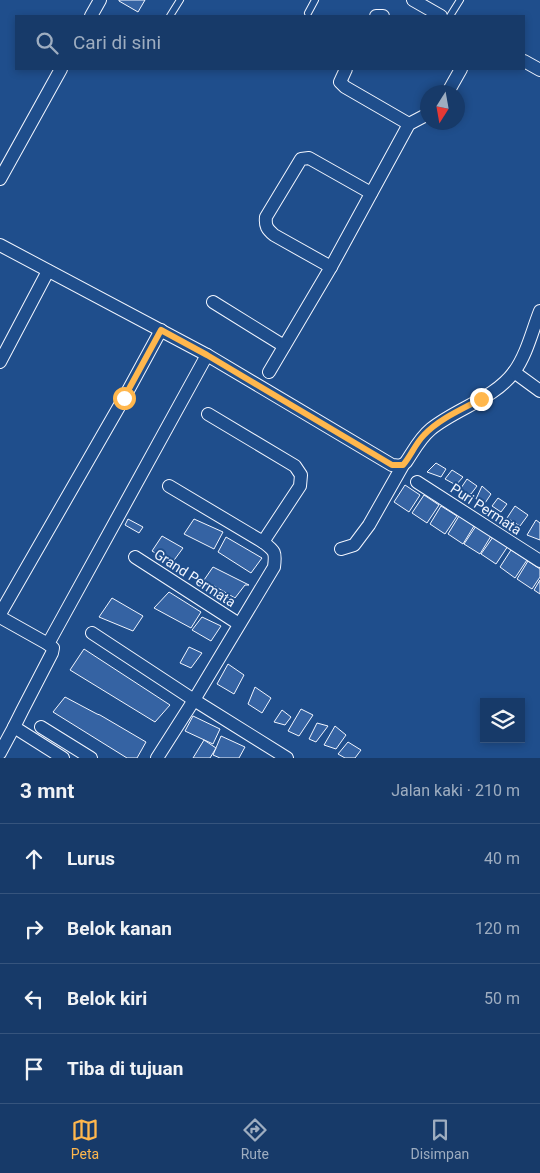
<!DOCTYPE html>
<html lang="id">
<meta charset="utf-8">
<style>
:root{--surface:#173a69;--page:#244571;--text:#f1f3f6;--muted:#9eadc0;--line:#36547d;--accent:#ffb74d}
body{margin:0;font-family:Roboto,sans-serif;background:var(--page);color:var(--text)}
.controls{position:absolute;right:15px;bottom:15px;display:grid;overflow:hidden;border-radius:0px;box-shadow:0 2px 8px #0003}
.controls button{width:45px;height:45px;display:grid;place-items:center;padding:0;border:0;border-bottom:1px solid var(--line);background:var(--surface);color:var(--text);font:25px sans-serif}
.compass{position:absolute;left:420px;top:85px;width:45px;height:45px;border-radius:50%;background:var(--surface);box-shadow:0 2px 8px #0003;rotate:191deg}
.stop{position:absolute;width:15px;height:15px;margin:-11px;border:4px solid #ffb74d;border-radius:50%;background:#fff}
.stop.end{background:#ffb74d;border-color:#fff;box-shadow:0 1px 5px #0008}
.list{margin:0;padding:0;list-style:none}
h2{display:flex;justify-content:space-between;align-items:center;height:65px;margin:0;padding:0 20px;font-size:21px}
h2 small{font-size:16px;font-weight:400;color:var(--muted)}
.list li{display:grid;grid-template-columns:32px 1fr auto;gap:15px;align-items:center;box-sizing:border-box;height:70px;padding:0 20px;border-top:1px solid var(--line)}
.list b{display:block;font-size:19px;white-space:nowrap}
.list em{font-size:16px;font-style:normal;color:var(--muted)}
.icon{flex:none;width:28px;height:28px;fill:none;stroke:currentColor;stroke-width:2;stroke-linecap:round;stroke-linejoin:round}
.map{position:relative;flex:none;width:540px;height:758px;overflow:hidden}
.search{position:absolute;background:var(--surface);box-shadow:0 2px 8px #0003;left:15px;right:15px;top:15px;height:55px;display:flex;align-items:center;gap:12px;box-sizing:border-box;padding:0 18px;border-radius:0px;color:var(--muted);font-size:19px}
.sheet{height:345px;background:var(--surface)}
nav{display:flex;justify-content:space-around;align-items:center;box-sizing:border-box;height:70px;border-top:1px solid var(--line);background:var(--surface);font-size:14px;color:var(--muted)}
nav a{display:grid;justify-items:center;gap:2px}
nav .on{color:var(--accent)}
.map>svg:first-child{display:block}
</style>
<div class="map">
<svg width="540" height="758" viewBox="0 0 540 758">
<rect width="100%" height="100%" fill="#1f4e8c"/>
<!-- building -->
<g fill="#3563a3" stroke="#f2f6ff">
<polygon points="119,0 145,0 138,12 119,1"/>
<polygon points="436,463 446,469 441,477 427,472"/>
<polygon points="452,470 463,477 456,485 445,479"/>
<polygon points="467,479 477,486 471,494 459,491"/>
<polygon points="405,485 420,495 409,512 394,502"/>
<polygon points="482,486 491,494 485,503 476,499"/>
<polygon points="424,495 439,505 427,523 412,513"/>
<polygon points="498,498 507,504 501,512 492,506"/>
<polygon points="441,506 457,516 445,534 430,524"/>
<polygon points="515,506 528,515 520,526 507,518"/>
<polygon points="459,516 474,526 463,544 448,534"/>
<polygon points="128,519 143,527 139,533 125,525"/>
<polygon points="194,519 223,532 214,549 184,534"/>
<polygon points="536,520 540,523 540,540 527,535"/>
<polygon points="476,526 491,536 480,554 464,544"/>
<polygon points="162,536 183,548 172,563 152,551"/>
<polygon points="226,537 262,558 251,573 218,552"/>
<polygon points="493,537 508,546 496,564 481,554"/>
<polygon points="511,550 527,560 515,578 500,567"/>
<polygon points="528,561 540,569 540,577 532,589 517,579"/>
<polygon points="213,567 249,585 245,585 235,598 204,580"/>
<polygon points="540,580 540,594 534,590"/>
<polygon points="169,592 201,612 191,628 154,608"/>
<polygon points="112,598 143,616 133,631 99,617"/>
<polygon points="202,617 221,626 211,641 192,630"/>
<polygon points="189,647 202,653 191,668 180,663"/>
<polygon points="84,649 170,705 155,722 70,670"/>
<polygon points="228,664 244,675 234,694 217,684"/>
<polygon points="255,687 271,698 262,713 248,704"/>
<polygon points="65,697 97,714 100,715 146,742 137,758 127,758 53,712"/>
<polygon points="301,709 313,715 299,736 288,731"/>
<polygon points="282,710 291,717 285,725 274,722"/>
<polygon points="193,716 220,729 213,744 185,731"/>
<polygon points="317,723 328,726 316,742 309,739"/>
<polygon points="335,726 346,735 336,749 324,745"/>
<polygon points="221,736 245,747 239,758 220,758 213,755"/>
<polygon points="204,740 216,748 210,758 193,758"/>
<polygon points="348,742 361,750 355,758 345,758 338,754"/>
</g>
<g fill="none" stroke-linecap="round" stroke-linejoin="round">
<!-- service casing -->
<g stroke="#f2f6ff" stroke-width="8">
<g id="service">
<polyline points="308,13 315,0"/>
<polyline points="170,16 180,0"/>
<polyline points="450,16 460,0"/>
</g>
</g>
<!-- minor casing -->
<g stroke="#f2f6ff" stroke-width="14">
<g id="minor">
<polyline points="413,0 441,16"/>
<polyline points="91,16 100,0"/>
<polyline points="376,16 383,16"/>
<polyline points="524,61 540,70"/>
<polyline points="346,69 340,82 345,87 409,124"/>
<polyline points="448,92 461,69"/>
<polyline points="0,179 61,69"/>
<path d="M 0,245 L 207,355 L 392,465 C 398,466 402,466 406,462 C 414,450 420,438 431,429 C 457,408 494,399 514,372 C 527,354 532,331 540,311"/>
<path d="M 331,267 L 274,235 C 267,229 265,226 266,217 L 301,159 L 309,158 L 371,193"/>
<polyline points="213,302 284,346"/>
<polyline points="0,362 48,271"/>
<polyline points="269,372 331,267 409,124 428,114"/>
<polyline points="514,372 540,391"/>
<polyline points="417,482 540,561"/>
<polyline points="169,486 263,542"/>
<polyline points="341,549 354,545 369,525 403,465"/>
<polyline points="135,557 239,624"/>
<polyline points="0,614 124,398 161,330"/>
<polyline points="0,617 48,644 207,355"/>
<polyline points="92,633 194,700 287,758"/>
<polyline points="14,727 22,711 52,653 53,648 48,644"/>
<polyline points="41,727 91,758"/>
<polyline points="0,753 14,727 63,758"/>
<path d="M 157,758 L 194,700 L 274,567 C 276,552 275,551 263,542 L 300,486 L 301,475 L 295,466 L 208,414"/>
</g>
</g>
<!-- service -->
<use href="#service" stroke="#1f4e8c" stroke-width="6"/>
<!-- minor -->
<use href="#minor" stroke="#1f4e8c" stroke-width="12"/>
</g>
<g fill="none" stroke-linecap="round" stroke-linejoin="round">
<!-- route -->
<path stroke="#ffb74d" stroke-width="6" d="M 124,398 L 161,330 L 207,355 L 392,465 L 403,465 C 411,456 415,444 424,435 C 439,419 462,409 481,399"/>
</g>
<g text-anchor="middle" stroke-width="4" stroke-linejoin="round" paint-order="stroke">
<!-- street labels -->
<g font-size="14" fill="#f2f6ff" stroke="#1f4e8c">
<text transform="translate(486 509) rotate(33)" y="5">Puri Permata</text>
<text transform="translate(195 578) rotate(33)" y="5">Grand Permata</text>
</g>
</g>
</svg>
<div class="controls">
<button><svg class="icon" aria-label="layers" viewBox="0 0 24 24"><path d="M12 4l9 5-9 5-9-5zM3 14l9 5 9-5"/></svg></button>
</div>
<svg class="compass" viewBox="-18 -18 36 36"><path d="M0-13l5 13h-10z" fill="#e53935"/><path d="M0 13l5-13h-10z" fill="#9eadc0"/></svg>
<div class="stop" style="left:124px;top:398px"></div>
<div class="stop end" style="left:481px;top:399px"></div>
<div class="search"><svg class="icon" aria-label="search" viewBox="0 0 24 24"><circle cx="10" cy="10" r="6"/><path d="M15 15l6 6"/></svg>Cari di sini</div>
</div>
<section class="sheet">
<h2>3 mnt<small>Jalan kaki · 210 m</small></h2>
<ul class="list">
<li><svg class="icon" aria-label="ahead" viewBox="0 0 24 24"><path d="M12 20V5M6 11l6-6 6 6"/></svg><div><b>Lurus</b></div><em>40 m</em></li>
<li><svg class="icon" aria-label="right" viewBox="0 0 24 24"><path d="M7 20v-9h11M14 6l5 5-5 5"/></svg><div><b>Belok kanan</b></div><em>120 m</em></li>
<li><svg class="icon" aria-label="left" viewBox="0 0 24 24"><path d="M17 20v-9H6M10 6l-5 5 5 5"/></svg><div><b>Belok kiri</b></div><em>50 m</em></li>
<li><svg class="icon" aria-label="arrive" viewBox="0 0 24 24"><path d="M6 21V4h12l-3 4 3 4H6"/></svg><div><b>Tiba di tujuan</b></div></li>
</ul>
</section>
<nav>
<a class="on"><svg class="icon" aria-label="map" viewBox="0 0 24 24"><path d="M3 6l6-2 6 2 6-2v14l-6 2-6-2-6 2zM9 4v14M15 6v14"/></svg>Peta</a>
<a><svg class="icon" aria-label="directions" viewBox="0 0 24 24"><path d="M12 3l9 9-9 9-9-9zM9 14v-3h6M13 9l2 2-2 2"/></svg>Rute</a>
<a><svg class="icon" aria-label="saved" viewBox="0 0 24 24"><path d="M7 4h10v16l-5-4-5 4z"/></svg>Disimpan</a>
</nav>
